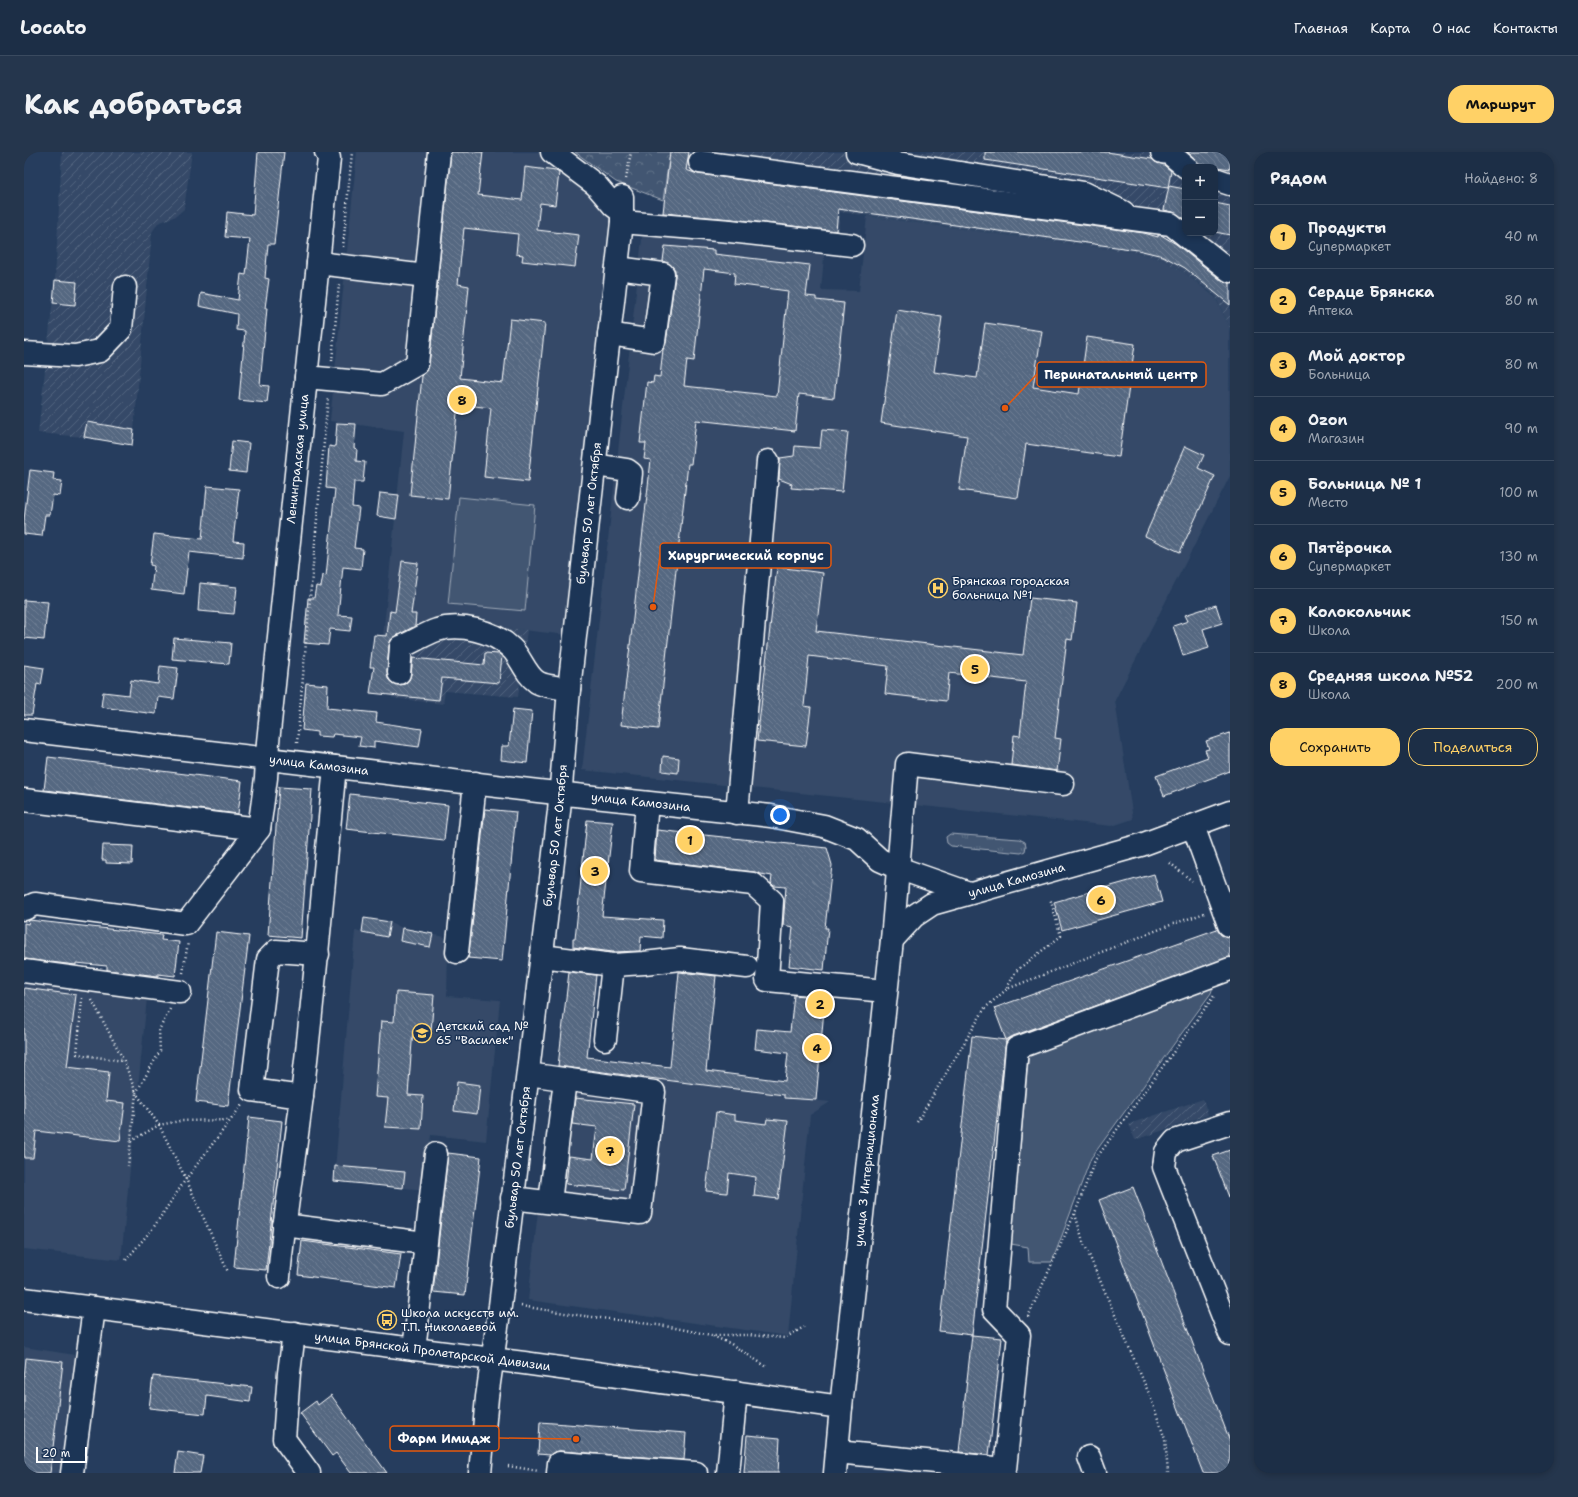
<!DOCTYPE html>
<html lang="ru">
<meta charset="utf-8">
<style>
:root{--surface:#1c2e46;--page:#25364d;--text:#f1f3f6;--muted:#a0a8b3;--line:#3a4a5f;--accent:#ffd166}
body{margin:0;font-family:"Shantell Sans",sans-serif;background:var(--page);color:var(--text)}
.controls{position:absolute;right:12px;top:12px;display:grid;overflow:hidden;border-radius:8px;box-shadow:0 2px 6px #0003}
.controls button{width:36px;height:36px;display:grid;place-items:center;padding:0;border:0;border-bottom:1px solid var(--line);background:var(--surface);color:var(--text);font:20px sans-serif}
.scale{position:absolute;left:12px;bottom:10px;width:51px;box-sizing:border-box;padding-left:4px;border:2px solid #fff;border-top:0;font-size:11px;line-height:14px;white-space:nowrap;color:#fff;-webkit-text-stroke:3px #1d3557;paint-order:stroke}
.you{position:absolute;left:756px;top:663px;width:14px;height:14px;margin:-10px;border:3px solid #fff;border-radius:50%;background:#1a73e8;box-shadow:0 0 0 6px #1a73e833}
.badge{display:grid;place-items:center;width:26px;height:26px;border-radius:50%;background:var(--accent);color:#111;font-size:13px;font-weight:700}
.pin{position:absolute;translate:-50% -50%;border:2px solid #fff;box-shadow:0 1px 4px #0006}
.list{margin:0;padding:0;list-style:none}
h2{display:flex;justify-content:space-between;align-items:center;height:52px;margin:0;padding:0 16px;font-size:17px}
h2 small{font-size:13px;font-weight:400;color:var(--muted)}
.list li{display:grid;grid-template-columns:26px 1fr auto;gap:12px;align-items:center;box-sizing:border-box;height:64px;padding:0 16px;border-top:1px solid var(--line)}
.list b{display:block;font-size:15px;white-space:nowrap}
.list p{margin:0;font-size:13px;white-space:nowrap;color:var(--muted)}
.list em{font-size:13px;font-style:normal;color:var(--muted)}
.actions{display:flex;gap:8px;padding:12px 16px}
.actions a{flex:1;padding:9px 0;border:1px solid var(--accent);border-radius:16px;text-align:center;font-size:14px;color:var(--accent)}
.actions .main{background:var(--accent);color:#111}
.map{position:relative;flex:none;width:1206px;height:1321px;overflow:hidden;border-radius:16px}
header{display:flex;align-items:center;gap:24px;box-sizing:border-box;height:56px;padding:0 20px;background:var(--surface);border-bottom:1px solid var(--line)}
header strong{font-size:19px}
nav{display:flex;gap:22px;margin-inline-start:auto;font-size:14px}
.intro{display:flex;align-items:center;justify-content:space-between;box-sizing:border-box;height:96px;padding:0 24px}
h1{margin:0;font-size:28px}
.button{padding:10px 18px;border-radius:16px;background:var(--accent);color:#111;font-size:14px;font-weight:700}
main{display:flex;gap:24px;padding:0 24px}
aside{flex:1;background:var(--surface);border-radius:16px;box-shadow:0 2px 6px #0003}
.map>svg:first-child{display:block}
</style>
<header>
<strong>Locato</strong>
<nav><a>Главная</a><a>Карта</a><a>О нас</a><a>Контакты</a></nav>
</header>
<div class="intro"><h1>Как добраться</h1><a class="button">Маршрут</a></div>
<main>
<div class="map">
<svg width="1206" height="1321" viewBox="0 0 1206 1321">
<defs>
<pattern id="industrial-furrows" width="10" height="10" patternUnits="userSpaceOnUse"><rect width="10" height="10" fill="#344a68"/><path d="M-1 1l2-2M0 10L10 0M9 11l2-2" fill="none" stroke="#52657f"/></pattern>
<pattern id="grass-tufts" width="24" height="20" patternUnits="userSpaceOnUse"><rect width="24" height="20" fill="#425672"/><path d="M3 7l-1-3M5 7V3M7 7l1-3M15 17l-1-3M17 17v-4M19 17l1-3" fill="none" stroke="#5e6f87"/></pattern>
<pattern id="forest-crowns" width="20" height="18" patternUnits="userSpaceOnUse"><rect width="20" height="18" fill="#425672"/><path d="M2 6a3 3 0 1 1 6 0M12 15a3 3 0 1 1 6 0" fill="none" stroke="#5e6f87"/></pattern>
<pattern id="building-back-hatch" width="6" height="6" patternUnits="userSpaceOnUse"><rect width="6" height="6" fill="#556781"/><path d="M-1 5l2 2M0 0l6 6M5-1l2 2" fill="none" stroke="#6e7e94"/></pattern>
</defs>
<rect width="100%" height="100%" fill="#263d5e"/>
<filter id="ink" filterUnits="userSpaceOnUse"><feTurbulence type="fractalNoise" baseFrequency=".025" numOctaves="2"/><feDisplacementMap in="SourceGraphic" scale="8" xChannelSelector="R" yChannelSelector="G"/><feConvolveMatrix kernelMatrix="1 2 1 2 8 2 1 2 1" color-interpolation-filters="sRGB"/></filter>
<g filter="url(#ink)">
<!-- built -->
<g fill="#344a68">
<polygon points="333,0 568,0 591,44 543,483 464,474 391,487 359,484 380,279 306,269"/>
<polygon points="843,64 1115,101 1139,108 1161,121 1191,145 1205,173 1206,324 1091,548 1109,667 1088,674 558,618 619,78 801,95 797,138 835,139"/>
<polygon points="340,766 366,770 378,776 421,785 420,791 424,798 423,844 476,848 462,989 407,983 401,1038 310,1029 331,779 338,780"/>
<polygon points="0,827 123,846 97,1108 0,1097"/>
<polygon points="530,915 757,942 757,945 806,950 786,963 764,1184 504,1148"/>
<polygon points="0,1195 70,1206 57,1321 0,1321"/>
</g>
<!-- industrial -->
<g fill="url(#industrial-furrows)" fill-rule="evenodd">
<polygon points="38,0 168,0 160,57 152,64 134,71 128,80 110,278 108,293 60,285 14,281 31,128"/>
<path d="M 646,0 L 1206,0 L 1206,180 L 1205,173 L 1191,144 L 1161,121 L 1139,108 L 1115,101 L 816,60 L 814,86 L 637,68 ZM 1161,15 L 1191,15 L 1191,81 L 1161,81 Z"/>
<polygon points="464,474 503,478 494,545 421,539 419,552 368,546 374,485"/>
<polygon points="1179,947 1184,963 1111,988 1105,972"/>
</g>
<!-- grass -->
<polygon fill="url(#grass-tufts)" stroke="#a0aab8" points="926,682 995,687 1001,690 1002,694 1001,699 997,701 927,694 923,691 922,685"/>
<!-- forest -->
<polygon fill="url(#forest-crowns)" stroke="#a0aab8" points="551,0 646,0 639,48 592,30"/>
<!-- park -->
<g fill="#425672" stroke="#a0aab8">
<polygon points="435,345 511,353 501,459 424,452"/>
<polygon points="1189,835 1187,841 1067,1006 1028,1110 1005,1110 1004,1095 987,1092 1005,901"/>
</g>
<!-- building -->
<g fill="url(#building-back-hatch)" stroke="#fff" fill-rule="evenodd">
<polygon points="234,0 260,0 250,92 244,92 241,126 245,127 241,156 243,156 236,233 245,234 243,251 215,248 221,179 212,178 213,162 175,154 177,141 214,148 217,122 222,123 226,87 201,85 203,60 229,63"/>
<polygon points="427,0 459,0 454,43 498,48 501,15 532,19 535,21 531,53 516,51 513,78 555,83 551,115 498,109 499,103 492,102 494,82 440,76 434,132 445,134 436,226 479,231 486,167 521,171 504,330 460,325 467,256 434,252 424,347 386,343 398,224 403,219 405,213"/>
<polygon points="646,0 665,0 662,18 674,22 1120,81 1134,85 1134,83 1137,83 1152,92 1198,129 1206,131 1206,153 1161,116 1139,104 1114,98 814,57 812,79 707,67 639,61"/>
<polygon points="961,0 1083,0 1128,7 1131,10 1140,13 1147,19 1144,36 961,8"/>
<polygon points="1163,0 1206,0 1206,17 1174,12 1170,6"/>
<polygon points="1145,34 1161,37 1161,67 1149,60 1140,58"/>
<polygon points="1191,51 1206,54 1206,83 1191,80"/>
<path d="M 641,94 L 690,98 L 690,102 L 786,113 L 782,144 L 792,145 L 792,148 L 820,151 L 810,246 L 775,242 L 771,279 L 672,268 L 667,312 L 664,312 L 634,577 L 597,573 L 627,308 L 620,307 L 622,291 L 616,291 L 623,230 L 629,231 L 630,224 L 636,225 L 639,197 L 642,191 L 651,124 L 651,118 L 648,114 L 639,109 ZM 680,117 L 711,121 L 710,132 L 764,139 L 753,244 L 660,234 L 663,208 L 670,209 Z"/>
<polygon points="31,128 53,130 51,153 29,151"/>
<polygon points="873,158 918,165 910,220 953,226 961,171 1018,179 1009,235 1055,242 1063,185 1111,192 1095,305 1002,292 994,346 935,338 943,284 857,271"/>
<polygon points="63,270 110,278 108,293 60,285"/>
<polygon points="313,271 332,272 330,296 333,297 332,309 341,310 339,330 330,330 328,355 335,356 330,396 339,397 337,417 319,415 314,463 328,464 326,479 306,477 304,493 280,491 284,446 290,446 292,434 297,435 299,423 302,424 311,337 302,336 305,294 311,295"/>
<polygon points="798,278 824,280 818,340 767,336 768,332 755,327 756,306 770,304 771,294 796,296"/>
<polygon points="208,289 225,291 222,321 205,319"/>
<polygon points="1161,294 1180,303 1174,316 1191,324 1156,400 1121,384"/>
<polygon points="6,318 30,321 29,328 38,329 36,344 29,343 26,363 21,363 18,384 0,382 0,368"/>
<polygon points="183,334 215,337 209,389 220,390 219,406 165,400 160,442 127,438 130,414 126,413 130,382 178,387"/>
<polygon points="356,341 375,343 372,367 353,364"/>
<polygon points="378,409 394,411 387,462 392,462 391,474 372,484 367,488 365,494 363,520 364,527 368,531 374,533 381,532 385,528 387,522 389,506 460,513 461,501 475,502 478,504 475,531 418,526 415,548 346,541 350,515 346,515 350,483 363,484 366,459 371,460"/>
<polygon points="753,415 799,421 792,479 999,503 1006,446 1053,451 1048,488 1043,487 1031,586 1037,587 1033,619 987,613 990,583 996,584 1002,530 925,521 922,549 861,542 864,514 785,504 780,554 787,555 782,594 733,589"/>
<polygon points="176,431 213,435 210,462 174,459"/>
<polygon points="0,448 24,450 20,488 0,486"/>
<polygon points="1192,453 1198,471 1179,477 1185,496 1159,504 1149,474 1164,469 1161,463"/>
<polygon points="150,486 207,491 205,512 148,507"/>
<polygon points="0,513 20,516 17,533 13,532 8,563 0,563"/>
<polygon points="136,514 154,516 150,547 134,545 132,562 77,555 79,540 105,543 107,528 134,532"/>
<polygon points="282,531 304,533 303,556 353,561 352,570 398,577 395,595 350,589 350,596 335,594 337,585 309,582 308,585 293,584 293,580 278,578"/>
<polygon points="489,557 508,559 503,611 477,608 478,594 485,594"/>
<polygon points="1206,581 1206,619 1140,644 1132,624 1184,605 1181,598 1185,597 1182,589"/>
<polygon points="639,604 655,606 654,621 638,619"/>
<polygon points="24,605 218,629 214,662 20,638"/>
<polygon points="255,635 288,637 277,786 244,783"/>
<polygon points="326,642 424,653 420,688 322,677"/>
<polygon points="461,657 492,660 478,809 444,806 445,801"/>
<polygon points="563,668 589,670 578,764 639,768 638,786 617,784 616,799 589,800 549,795 549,787 551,787"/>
<polygon points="633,678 803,696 808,713 801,776 804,776 800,818 765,814 769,775 759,773 762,735 750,734 747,731 748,724 737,722 730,720 631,708"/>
<polygon points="79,693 109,694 108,712 82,711 82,708 78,708"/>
<polygon points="1130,722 1138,750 1038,778 1030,750"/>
<polygon points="340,766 366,770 363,785 338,780"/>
<polygon points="5,768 138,783 137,788 155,790 151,824 134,822 134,824 83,818 83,814 52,811 52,813 0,807 0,771 4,772"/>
<polygon points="378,776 409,782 406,795 376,789"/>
<polygon points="1193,777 1197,783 1206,785 1206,805 989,884 982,888 970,856"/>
<polygon points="192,780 225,784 204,954 172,950"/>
<polygon points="545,820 572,823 563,905 646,915 655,820 692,824 682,919 761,929 764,901 731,897 733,877 766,880 770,843 801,846 792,948 760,946 760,943 609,924 534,914"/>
<polygon points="0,836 52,843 43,915 85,920 82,949 101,951 96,989 12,979 9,1006 0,1006"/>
<polygon points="372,840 410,843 407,879 389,877 384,943 399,944 397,977 361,975 364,946 351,945 357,869 370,870"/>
<polygon points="948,884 982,888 948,1183 915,1179"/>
<polygon points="433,930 456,933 453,962 430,959"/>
<polygon points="551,946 610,952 600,1038 542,1032 545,1004 569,1007 573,975 548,972"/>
<polygon points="692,960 711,963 711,968 742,972 743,967 764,969 754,1047 730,1044 732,1025 705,1021 703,1041 682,1039"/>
<polygon points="225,965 258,969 242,1118 210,1115"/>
<polygon points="1206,998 1206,1045 1205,1045 1189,1004"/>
<polygon points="424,1001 457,1005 441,1143 409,1140"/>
<polygon points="311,1014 381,1020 379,1036 310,1029"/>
<polygon points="1109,1035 1206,1289 1206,1321 1179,1321 1075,1048"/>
<polygon points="278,1089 377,1102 372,1136 274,1123"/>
<polygon points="948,1183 978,1186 965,1303 935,1300"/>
<polygon points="2,1206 39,1210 26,1321 0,1321 0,1226"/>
<polygon points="129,1224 228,1235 226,1250 183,1244 181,1262 125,1256"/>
<polygon points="307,1243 363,1321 327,1321 312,1301 308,1304 276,1261 292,1249 294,1253"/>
<polygon points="516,1270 662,1281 660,1308 536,1299 530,1300 526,1303 514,1302"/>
<polygon points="723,1283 756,1286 754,1321 720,1321"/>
<polygon points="154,1300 179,1304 176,1321 151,1321"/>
</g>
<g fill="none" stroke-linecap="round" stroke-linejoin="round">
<!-- minor casing -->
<g stroke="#fff" stroke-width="25">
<g id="minor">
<polyline points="528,0 572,33 590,54 598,60"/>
<polyline points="833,0 874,11 1060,41 1099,60"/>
<polyline points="1138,0 1145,1 1162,15"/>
<polyline points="676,10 1147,72 1206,119"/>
<polyline points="1191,27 1206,32"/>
<polyline points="598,70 706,79 828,93"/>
<polyline points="294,111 402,124"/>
<polyline points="585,182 630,189 639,122 593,116"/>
<polyline points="0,201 51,204 76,199 97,177 101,135"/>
<polyline points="282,225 358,232 393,212 415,0"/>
<polyline points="571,313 603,318 607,321 604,346"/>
<path d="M 375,521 L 377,495 C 389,490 401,482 413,478 C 436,471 470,479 487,496 C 497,505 501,522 513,530 C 519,534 537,536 545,537"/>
<path id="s1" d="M 0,578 L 514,639 L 747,664 L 800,674 L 833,687 L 856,708 L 874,716 L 945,741"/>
<path id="s2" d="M 0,648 L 235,677 L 242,626 L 244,590 L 305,6 L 302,0"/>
<polyline points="623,651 617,719 729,732 748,749 743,828 862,839"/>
<polyline points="713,661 744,309"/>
<polyline points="1169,674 1205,773"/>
<polyline points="0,757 11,752 162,772 235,677"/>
<path id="s3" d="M 868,788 L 890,764 L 908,752 L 1117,693 L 1206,660"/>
<polyline points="433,800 451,631"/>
<polyline points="518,804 589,813 620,811 656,807 723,815"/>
<polyline points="0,819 156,840"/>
<polyline points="581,887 589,813"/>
<polyline points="278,945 228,938 244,807 252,799 294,802"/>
<polyline points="1206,971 1151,989 1142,1000 1140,1015 1206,1182"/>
<polyline points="488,1046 616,1061 630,940 504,922"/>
<polyline points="526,1050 541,928"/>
<polyline points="260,1073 401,1091"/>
<path d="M 255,1125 C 260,1064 271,1004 278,943 C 291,834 300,724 311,615"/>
<polyline points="270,1181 265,1221 260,1287 285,1321"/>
<path d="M 390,1197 C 398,1132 404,1067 412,1002"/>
<path id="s4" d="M 817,1255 L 868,788 L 883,612 L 1039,632"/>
<polyline points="813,1300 981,1317 995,1183 970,1157 993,896 1206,817"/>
<polyline points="1065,1305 1071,1321"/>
<polyline points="48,1321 70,1156"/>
<path id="s5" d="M 456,1321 L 463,1245 L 476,1154 L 535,659 L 545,537 L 598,70 L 598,45"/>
<polyline points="534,1321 535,1311 672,1321"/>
<polyline points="704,1321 712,1240"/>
</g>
</g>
<!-- major casing -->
<g stroke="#fff" stroke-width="25">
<g id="major">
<path id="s6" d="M 0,1147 L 500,1211 L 817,1255 L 811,1321"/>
</g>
</g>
<!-- path -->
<g stroke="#fff" stroke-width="2.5" stroke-dasharray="1 3" stroke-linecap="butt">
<polyline points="602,27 607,0"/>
<polyline points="319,95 328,0"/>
<polyline points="308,209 315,132"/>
<polyline points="273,591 304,245"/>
<polyline points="1146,711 1168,729"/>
<polyline points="159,821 164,790"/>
<polyline points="983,836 992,819 1037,784 1026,746"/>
<polyline points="58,846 53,902 99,909"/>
<polyline points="68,848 100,909 112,941 104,1014"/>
<polyline points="146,857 135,878 136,899 112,941 135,973 162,1027 204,1120"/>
<polyline points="893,970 961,856 983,837 1149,772 1181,761"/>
<polyline points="107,989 135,973 156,969 206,968"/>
<polyline points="1051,1062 1059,1089 1126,1244 1141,1287 1144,1321"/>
<polyline points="102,1108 129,1076 162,1027 218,953"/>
<polyline points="497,1154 553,1163 641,1174 687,1183 725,1183 761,1186 780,1175"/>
<polyline points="1004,1165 1051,1061 1071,1008 1190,844"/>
<polyline points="689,1184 707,1192 743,1215"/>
<polyline points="484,1314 515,1319"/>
</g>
<!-- minor -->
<use href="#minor" stroke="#1d3557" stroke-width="22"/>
<!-- major -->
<use href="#major" stroke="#1d3557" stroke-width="22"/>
</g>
</g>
<!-- icons -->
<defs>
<g id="hospital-ring" transform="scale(1)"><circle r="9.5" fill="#1d3557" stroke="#ffd166" stroke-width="1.5"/><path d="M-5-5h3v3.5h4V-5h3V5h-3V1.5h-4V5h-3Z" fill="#ffd166"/></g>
<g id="school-ring" transform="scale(1)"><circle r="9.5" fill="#1d3557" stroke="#ffd166" stroke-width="1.5"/><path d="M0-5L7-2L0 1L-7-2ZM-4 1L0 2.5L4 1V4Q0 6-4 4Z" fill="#ffd166"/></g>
<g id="bus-ring" transform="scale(1)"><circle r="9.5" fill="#1d3557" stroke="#ffd166" stroke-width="1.5"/><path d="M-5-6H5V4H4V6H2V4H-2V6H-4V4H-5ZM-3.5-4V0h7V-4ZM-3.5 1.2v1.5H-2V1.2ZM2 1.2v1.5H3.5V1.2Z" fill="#ffd166"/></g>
</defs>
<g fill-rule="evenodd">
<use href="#hospital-ring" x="914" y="436"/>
<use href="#school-ring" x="398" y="881"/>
<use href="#bus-ring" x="363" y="1168"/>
</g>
<g text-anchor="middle" stroke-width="3" stroke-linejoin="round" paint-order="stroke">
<!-- street labels -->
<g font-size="12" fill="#fff" stroke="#1d3557">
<text dy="4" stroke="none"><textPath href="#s2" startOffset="609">Ленинградская улица</textPath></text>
<text dy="4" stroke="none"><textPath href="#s5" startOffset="966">бульвар 50 лет Октября</textPath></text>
<text dy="4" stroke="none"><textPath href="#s1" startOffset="297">улица Камозина</textPath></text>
<text dy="4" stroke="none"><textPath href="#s1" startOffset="621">улица Камозина</textPath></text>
<text dy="4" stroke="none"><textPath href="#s5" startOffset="642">бульвар 50 лет Октября</textPath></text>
<text dy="4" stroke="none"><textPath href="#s3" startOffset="142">улица Камозина</textPath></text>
<text dy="4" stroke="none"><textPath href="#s5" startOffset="318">бульвар 50 лет Октября</textPath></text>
<text dy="4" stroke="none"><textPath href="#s4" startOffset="238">улица 3 Интернационала</textPath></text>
<text dy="4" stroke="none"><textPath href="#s6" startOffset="412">улица Брянской Пролетарской Дивизии</textPath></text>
</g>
<!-- poi labels -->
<g font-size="12" fill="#fff" stroke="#1d3557" text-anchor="start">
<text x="928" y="433">Брянская городская<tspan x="928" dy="14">больница №1</tspan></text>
<text x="412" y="878">Детский сад №<tspan x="412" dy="14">65 "Василек"</tspan></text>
<text x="377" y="1165">Школа искусств им.<tspan x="377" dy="14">Т.П. Николаевой</tspan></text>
</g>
</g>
<!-- callouts -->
<path fill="none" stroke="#e8590c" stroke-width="1.5" d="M981 256L1013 222M629 455L636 403M552 1287L475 1286"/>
<g fill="#e8590c" stroke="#1d3557" stroke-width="1.5">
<circle cx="981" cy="256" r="4"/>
<circle cx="629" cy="455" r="4"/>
<circle cx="552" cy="1287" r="4"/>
</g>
<g fill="#1d3557" stroke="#e8590c" stroke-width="1.5">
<rect x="1013" y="210" width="169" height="25" rx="4"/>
<rect x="636" y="391" width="171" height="25" rx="4"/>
<rect x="366" y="1274" width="109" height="25" rx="4"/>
</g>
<g font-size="13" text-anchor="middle" font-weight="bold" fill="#fff">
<text x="1097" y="227">Перинатальный центр</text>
<text x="722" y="408">Хирургический корпус</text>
<text x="420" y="1291">Фарм Имидж</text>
</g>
</svg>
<div class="controls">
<button>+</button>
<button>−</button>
</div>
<div class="scale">20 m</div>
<div class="you"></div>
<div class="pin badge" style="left:666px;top:688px">1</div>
<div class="pin badge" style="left:796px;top:852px">2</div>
<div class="pin badge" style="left:571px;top:719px">3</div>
<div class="pin badge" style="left:793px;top:896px">4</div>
<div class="pin badge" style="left:951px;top:517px">5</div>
<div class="pin badge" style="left:1077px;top:748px">6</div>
<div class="pin badge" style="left:586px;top:999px">7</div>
<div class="pin badge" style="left:438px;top:248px">8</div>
</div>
<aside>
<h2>Рядом<small>Найдено: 8</small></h2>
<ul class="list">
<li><span class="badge">1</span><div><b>Продукты</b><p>Супермаркет</p></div><em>40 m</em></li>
<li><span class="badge">2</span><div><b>Сердце Брянска</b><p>Аптека</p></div><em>80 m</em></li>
<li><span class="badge">3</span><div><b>Мой доктор</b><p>Больница</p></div><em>80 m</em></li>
<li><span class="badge">4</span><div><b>Ozon</b><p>Магазин</p></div><em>90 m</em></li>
<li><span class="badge">5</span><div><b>Больница № 1</b><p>Место</p></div><em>100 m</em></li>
<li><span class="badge">6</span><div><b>Пятёрочка</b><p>Супермаркет</p></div><em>130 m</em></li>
<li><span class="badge">7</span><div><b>Колокольчик</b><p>Школа</p></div><em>150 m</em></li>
<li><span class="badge">8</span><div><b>Средняя школа №52</b><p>Школа</p></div><em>200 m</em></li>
</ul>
<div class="actions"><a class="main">Сохранить</a><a>Поделиться</a></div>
</aside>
</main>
